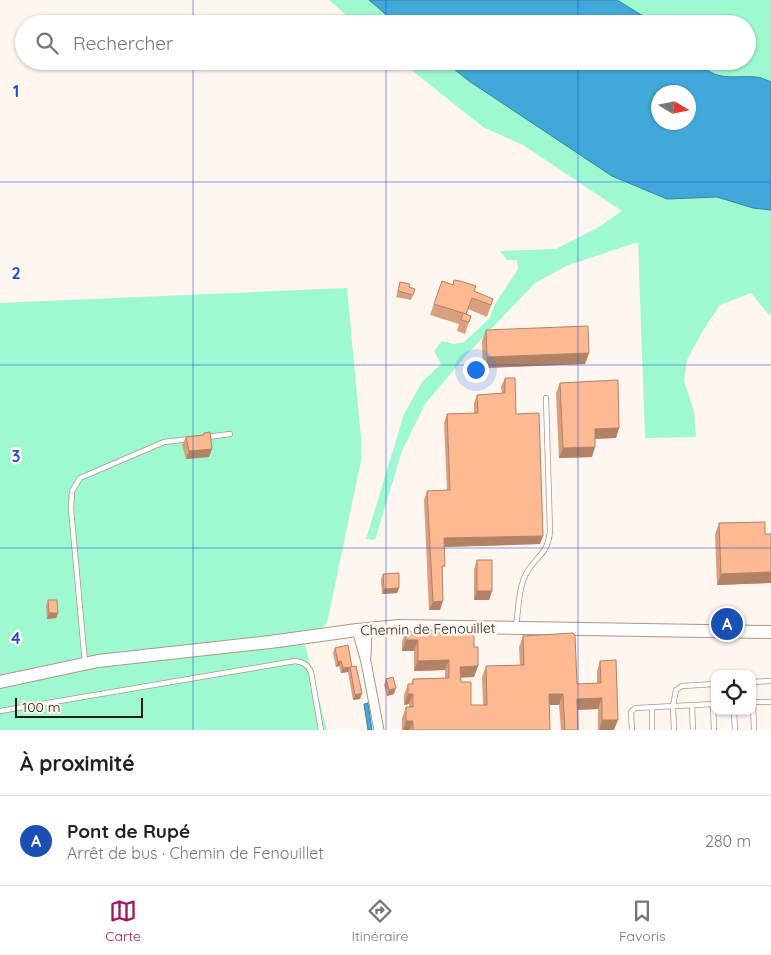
<!DOCTYPE html>
<html lang="fr">
<meta charset="utf-8">
<style>
:root{--surface:#fff;--page:#f2f2f2;--text:#222;--muted:#767676;--line:#e0e0e0;--accent:#a31358}
body{margin:0;font-family:Quicksand,sans-serif;background:var(--page);color:var(--text)}
.controls{position:absolute;right:15px;bottom:15px;display:grid;overflow:hidden;border-radius:10px;box-shadow:0 1px 4px #0004}
.controls button{width:45px;height:45px;display:grid;place-items:center;padding:0;border:0;border-bottom:1px solid var(--line);background:var(--surface);color:var(--text);font:25px sans-serif}
.compass{position:absolute;left:651px;top:85px;width:45px;height:45px;border-radius:50%;background:var(--surface);box-shadow:0 1px 4px #0004;rotate:100deg}
.scale{position:absolute;left:15px;bottom:12px;width:128px;box-sizing:border-box;padding-left:5px;border:2px solid #251d17;border-top:0;font-size:14px;line-height:18px;white-space:nowrap;color:#251d17;-webkit-text-stroke:4px #fff6ef;paint-order:stroke}
.you{position:absolute;left:475px;top:369px;width:18px;height:18px;margin:-12px;border:4px solid #fff;border-radius:50%;background:#1a73e8;box-shadow:0 0 0 8px #1a73e833}
.badge{display:grid;place-items:center;width:32px;height:32px;border-radius:50%;background:var(--accent);color:#fff;font-size:16px;font-weight:700}
.pin{position:absolute;translate:-50% -50%;border:2px solid #fff;box-shadow:0 1px 5px #0006}
.list{margin:0;padding:0;list-style:none}
h2{display:flex;justify-content:space-between;align-items:center;height:65px;margin:0;padding:0 20px;font-size:21px}
h2 small{font-size:16px;font-weight:400;color:var(--muted)}
.list li{display:grid;grid-template-columns:32px 1fr auto;gap:15px;align-items:center;box-sizing:border-box;height:90px;padding:0 20px;border-top:1px solid var(--line)}
.list b{display:block;font-size:19px;white-space:nowrap}
.list p{margin:0;font-size:16px;white-space:nowrap;color:var(--muted)}
.list em{font-size:16px;font-style:normal;color:var(--muted)}
.icon{flex:none;width:28px;height:28px;fill:none;stroke:currentColor;stroke-width:2;stroke-linecap:round;stroke-linejoin:round}
.map{position:relative;flex:none;width:771px;height:730px;overflow:hidden}
.search{position:absolute;background:var(--surface);box-shadow:0 1px 4px #0004;left:15px;right:15px;top:15px;height:55px;display:flex;align-items:center;gap:12px;box-sizing:border-box;padding:0 18px;border-radius:28px;color:var(--muted);font-size:19px}
.sheet{height:155px;background:var(--surface)}
nav{display:flex;justify-content:space-around;align-items:center;box-sizing:border-box;height:70px;border-top:1px solid var(--line);background:var(--surface);font-size:14px;color:var(--muted)}
nav a{display:grid;justify-items:center;gap:2px}
nav .on{color:var(--accent)}
.map>svg:first-child{display:block}
</style>
<div class="map">
<svg width="771" height="730" viewBox="0 0 771 730">
<rect width="100%" height="100%" fill="#fff6ef"/>
<!-- green -->
<g fill="#9ff9d0">
<polygon points="329,0 369,0 397,24 356,24"/>
<path d="M 617,0 L 771,0 L 771,82 C 766,80 761,77 756,77 C 733,75 715,83 699,61 L 747,61 L 747,24 L 656,24 Z"/>
<polygon points="400,61 444,61 469,81 667,199 717,197 753,208 771,210 771,314 769,315 751,293 720,305 702,332 687,360 684,381 694,411 696,437 645,438 638,242 566,266 534,284 470,351 425,404 402,451 375,540 366,539 404,414 422,382 441,364 434,351 442,341 454,344 464,342 489,319 495,304 518,269 517,260 507,260 500,251 556,249 597,228 622,211 523,145 483,127"/>
<polygon points="347,288 361,438 361,461 327,623 305,644 327,730 0,730 0,303"/>
</g>
<!-- water -->
<g fill="#41a9da" stroke="#397fa0" fill-rule="evenodd">
<polygon points="369,0 617,0 656,24 397,24"/>
<path d="M 444,61 L 699,61 C 715,83 733,75 756,77 C 761,77 766,80 771,82 L 771,210 L 753,208 L 717,197 L 667,199 L 612,176 L 469,81 ZM 688,92 L 688,122 L 658,122 L 658,92 Z"/>
<polygon points="368,703 372,730 368,730 364,704"/>
</g>
<g fill="none" stroke-linecap="round" stroke-linejoin="round">
<!-- lane casing -->
<g stroke="#ab9787" stroke-width="6">
<g id="lane">
<polyline points="207,437 230,434"/>
<path d="M 516,625 C 519,608 518,588 527,572 C 538,554 547,555 550,532 L 546,398"/>
<polyline points="85,663 71,509 72,491 80,478 164,442 189,439"/>
<polyline points="752,682 771,681"/>
<polyline points="752,702 771,702"/>
<polyline points="753,702 754,730"/>
<polyline points="713,704 714,730"/>
<polyline points="692,705 693,730"/>
<polyline points="652,707 652,730"/>
<path d="M 0,711 L 295,661 C 303,662 307,664 311,672 L 321,730"/>
<polyline points="734,711 735,730"/>
<polyline points="632,730 631,712 635,708 715,704"/>
<polyline points="674,730 673,706 676,690 682,686 715,684"/>
</g>
</g>
<!-- street casing -->
<g stroke="#ab9787" stroke-width="11">
<g id="street">
<polyline points="357,630 366,662 379,730"/>
<polyline points="366,657 367,629"/>
</g>
</g>
<!-- secondary casing -->
<g stroke="#ab9787" stroke-width="14">
<polyline id="secondary" points="0,682 98,661 270,642 357,630 399,626 771,632"/>
</g>
<!-- lane -->
<use href="#lane" stroke="#fff" stroke-width="4.5"/>
<!-- street -->
<use href="#street" stroke="#fff" stroke-width="9"/>
<!-- secondary -->
<use href="#secondary" stroke="#fff" stroke-width="12"/>
</g>
<!-- wall -->
<g fill="#da9f7e">
<polygon points="442,281 474,291 493,299 487,317 468,309 466,314 471,316 465,334 457,331 459,324 430,315"/>
<polygon points="400,282 409,287 413,295 411,300 396,297"/>
<polygon points="486,330 589,353 585,364 483,368 482,341"/>
<polygon points="505,378 516,414 540,544 444,547 440,610 429,610 424,500 427,491 447,490 444,423 447,414 474,414 474,403 477,395 502,393 501,387"/>
<polygon points="560,383 619,428 616,438 595,439 592,457 559,458 556,393"/>
<polygon points="204,433 209,457 186,459 182,445 186,437 203,435"/>
<polygon points="719,523 765,534 771,534 771,583 717,585 715,534"/>
<polygon points="477,560 492,591 489,600 474,600 474,569"/>
<polygon points="383,574 399,588 397,593 382,594 381,579"/>
<polygon points="48,600 58,613 56,618 47,619 46,606"/>
<polygon points="406,631 474,647 478,666 474,677 460,677 461,682 471,705 483,705 482,677 486,666 520,665 519,647 523,636 577,684 597,683 597,671 600,661 614,730 598,730 598,709 577,710 578,730 561,730 559,705 549,705 550,730 402,730 402,718 406,707 409,707 409,704 404,705 404,695 408,684 411,684 413,679 445,678 445,670 414,671 414,651 402,651 402,642"/>
<polygon points="335,648 352,667 362,693 360,699 353,700 348,672 341,673 339,666 336,667 333,653"/>
<polygon points="386,679 394,694 387,696 384,685"/>
</g>
<!-- shaded-wall -->
<g fill="#b18266">
<polygon points="589,353 585,364 483,368 487,357"/>
<polygon points="619,428 616,438 591,439 595,429"/>
<polygon points="595,447 592,457 559,458 563,448"/>
<polygon points="212,449 209,457 186,459 189,451"/>
<polygon points="543,536 540,544 441,547 444,538"/>
<polygon points="771,572 771,583 717,585 721,574"/>
<polygon points="399,588 397,593 382,594 384,589"/>
<polygon points="477,591 492,591 489,600 474,600"/>
<polygon points="443,601 440,610 429,610 433,602"/>
<polygon points="49,613 58,613 56,618 47,619"/>
<polygon points="406,640 418,640 414,651 402,651"/>
<polygon points="449,660 445,670 414,671 418,661"/>
<polygon points="341,661 339,666 336,667 338,662"/>
<polygon points="478,666 474,677 456,678 460,667"/>
<polygon points="350,667 348,672 341,673 343,668"/>
<polygon points="396,688 394,694 387,696 389,690"/>
<polygon points="362,693 360,699 353,700 355,695"/>
<polygon points="408,694 413,694 409,704 404,705"/>
<polygon points="549,694 563,694 559,705 545,705"/>
<polygon points="602,698 598,709 573,710 577,699"/>
<polygon points="602,720 618,720 614,730 599,730"/>
<polygon points="406,721 413,721 410,730 403,730"/>
</g>
<!-- building -->
<g fill="#fdb992" stroke="#b18266">
<polygon points="454,280 460,281 476,286 474,291 493,299 491,305 472,298 466,314 434,304 442,281 453,285"/>
<polygon points="400,282 410,284 409,287 415,289 413,295 398,291"/>
<polygon points="463,313 471,316 469,322 461,320"/>
<polygon points="588,326 589,353 487,357 486,330"/>
<polygon points="505,378 515,378 516,414 539,413 543,536 444,538 445,566 442,566 443,601 433,602 427,491 450,490 447,414 478,413 477,395 505,393"/>
<polygon points="618,380 619,428 595,429 595,447 563,448 560,383"/>
<polygon points="210,432 212,449 189,451 186,437 204,435 204,433"/>
<polygon points="765,522 765,534 771,534 771,572 721,574 719,523"/>
<rect x="477" y="560" width="15" height="31"/>
<polygon points="399,573 399,588 384,589 383,574"/>
<polygon points="48,600 57,600 58,613 49,613"/>
<polygon points="447,630 474,633 474,647 478,647 478,666 460,667 461,682 471,682 471,705 487,705 486,666 524,665 523,636 573,633 575,635 577,684 601,683 600,661 616,660 618,720 602,720 602,698 577,699 578,730 565,730 563,694 549,694 550,730 413,730 413,721 406,721 406,707 413,707 413,694 408,694 408,684 413,684 413,679 449,678 449,660 418,661 418,640 406,640 406,631"/>
<polygon points="348,645 352,667 343,668 341,661 338,662 335,648"/>
<polygon points="356,666 362,693 355,695 350,667"/>
<polygon points="393,677 396,688 389,690 386,679"/>
</g>
<!-- grid -->
<path fill="none" stroke="#1d4ed8" stroke-width="1" stroke-opacity="0.55" d="M 193,0 L 193,24M 386,0 L 386,24M 578,0 L 578,24M 193,61 L 193,730M 386,61 L 386,730M 578,61 L 578,730M 0,182 L 771,182M 0,365 L 771,365M 0,548 L 771,548"/>
<g text-anchor="middle" stroke-width="5" stroke-linejoin="round" paint-order="stroke">
<!-- street labels -->
<g font-size="14" fill="#251d17" stroke="#fff6ef">
<text transform="translate(428 629) rotate(-1)" y="5">Chemin de Fenouillet</text>
</g>
</g>
<g font-size="16" text-anchor="middle" font-weight="bold" fill="#1d4ed8" stroke="#fff6ef" stroke-width="5" stroke-linejoin="round" paint-order="stroke">
<text x="16" y="97">1</text>
<text x="16" y="279">2</text>
<text x="16" y="462">3</text>
<text x="16" y="644">4</text>
</g>
</svg>
<div class="controls">
<button><svg class="icon" aria-label="locate" viewBox="0 0 24 24"><circle cx="12" cy="12" r="6"/><path d="M12 2v4M12 18v4M2 12h4M18 12h4"/></svg></button>
</div>
<svg class="compass" viewBox="-18 -18 36 36"><path d="M0-13l5 13h-10z" fill="#e53935"/><path d="M0 13l5-13h-10z" fill="#767676"/></svg>
<div class="scale">100 m</div>
<div class="you"></div>
<div class="pin badge" style="left:727px;top:624px;background:#1a4fb4">A</div>
<div class="search"><svg class="icon" aria-label="search" viewBox="0 0 24 24"><circle cx="10" cy="10" r="6"/><path d="M15 15l6 6"/></svg>Rechercher</div>
</div>
<section class="sheet">
<h2>À proximité<small></small></h2>
<ul class="list">
<li><span class="badge" style="background:#1a4fb4">A</span><div><b>Pont de Rupé</b><p>Arrêt de bus · Chemin de Fenouillet</p></div><em>280 m</em></li>
</ul>
</section>
<nav>
<a class="on"><svg class="icon" aria-label="map" viewBox="0 0 24 24"><path d="M3 6l6-2 6 2 6-2v14l-6 2-6-2-6 2zM9 4v14M15 6v14"/></svg>Carte</a>
<a><svg class="icon" aria-label="directions" viewBox="0 0 24 24"><path d="M12 3l9 9-9 9-9-9zM9 14v-3h6M13 9l2 2-2 2"/></svg>Itinéraire</a>
<a><svg class="icon" aria-label="saved" viewBox="0 0 24 24"><path d="M7 4h10v16l-5-4-5 4z"/></svg>Favoris</a>
</nav>
